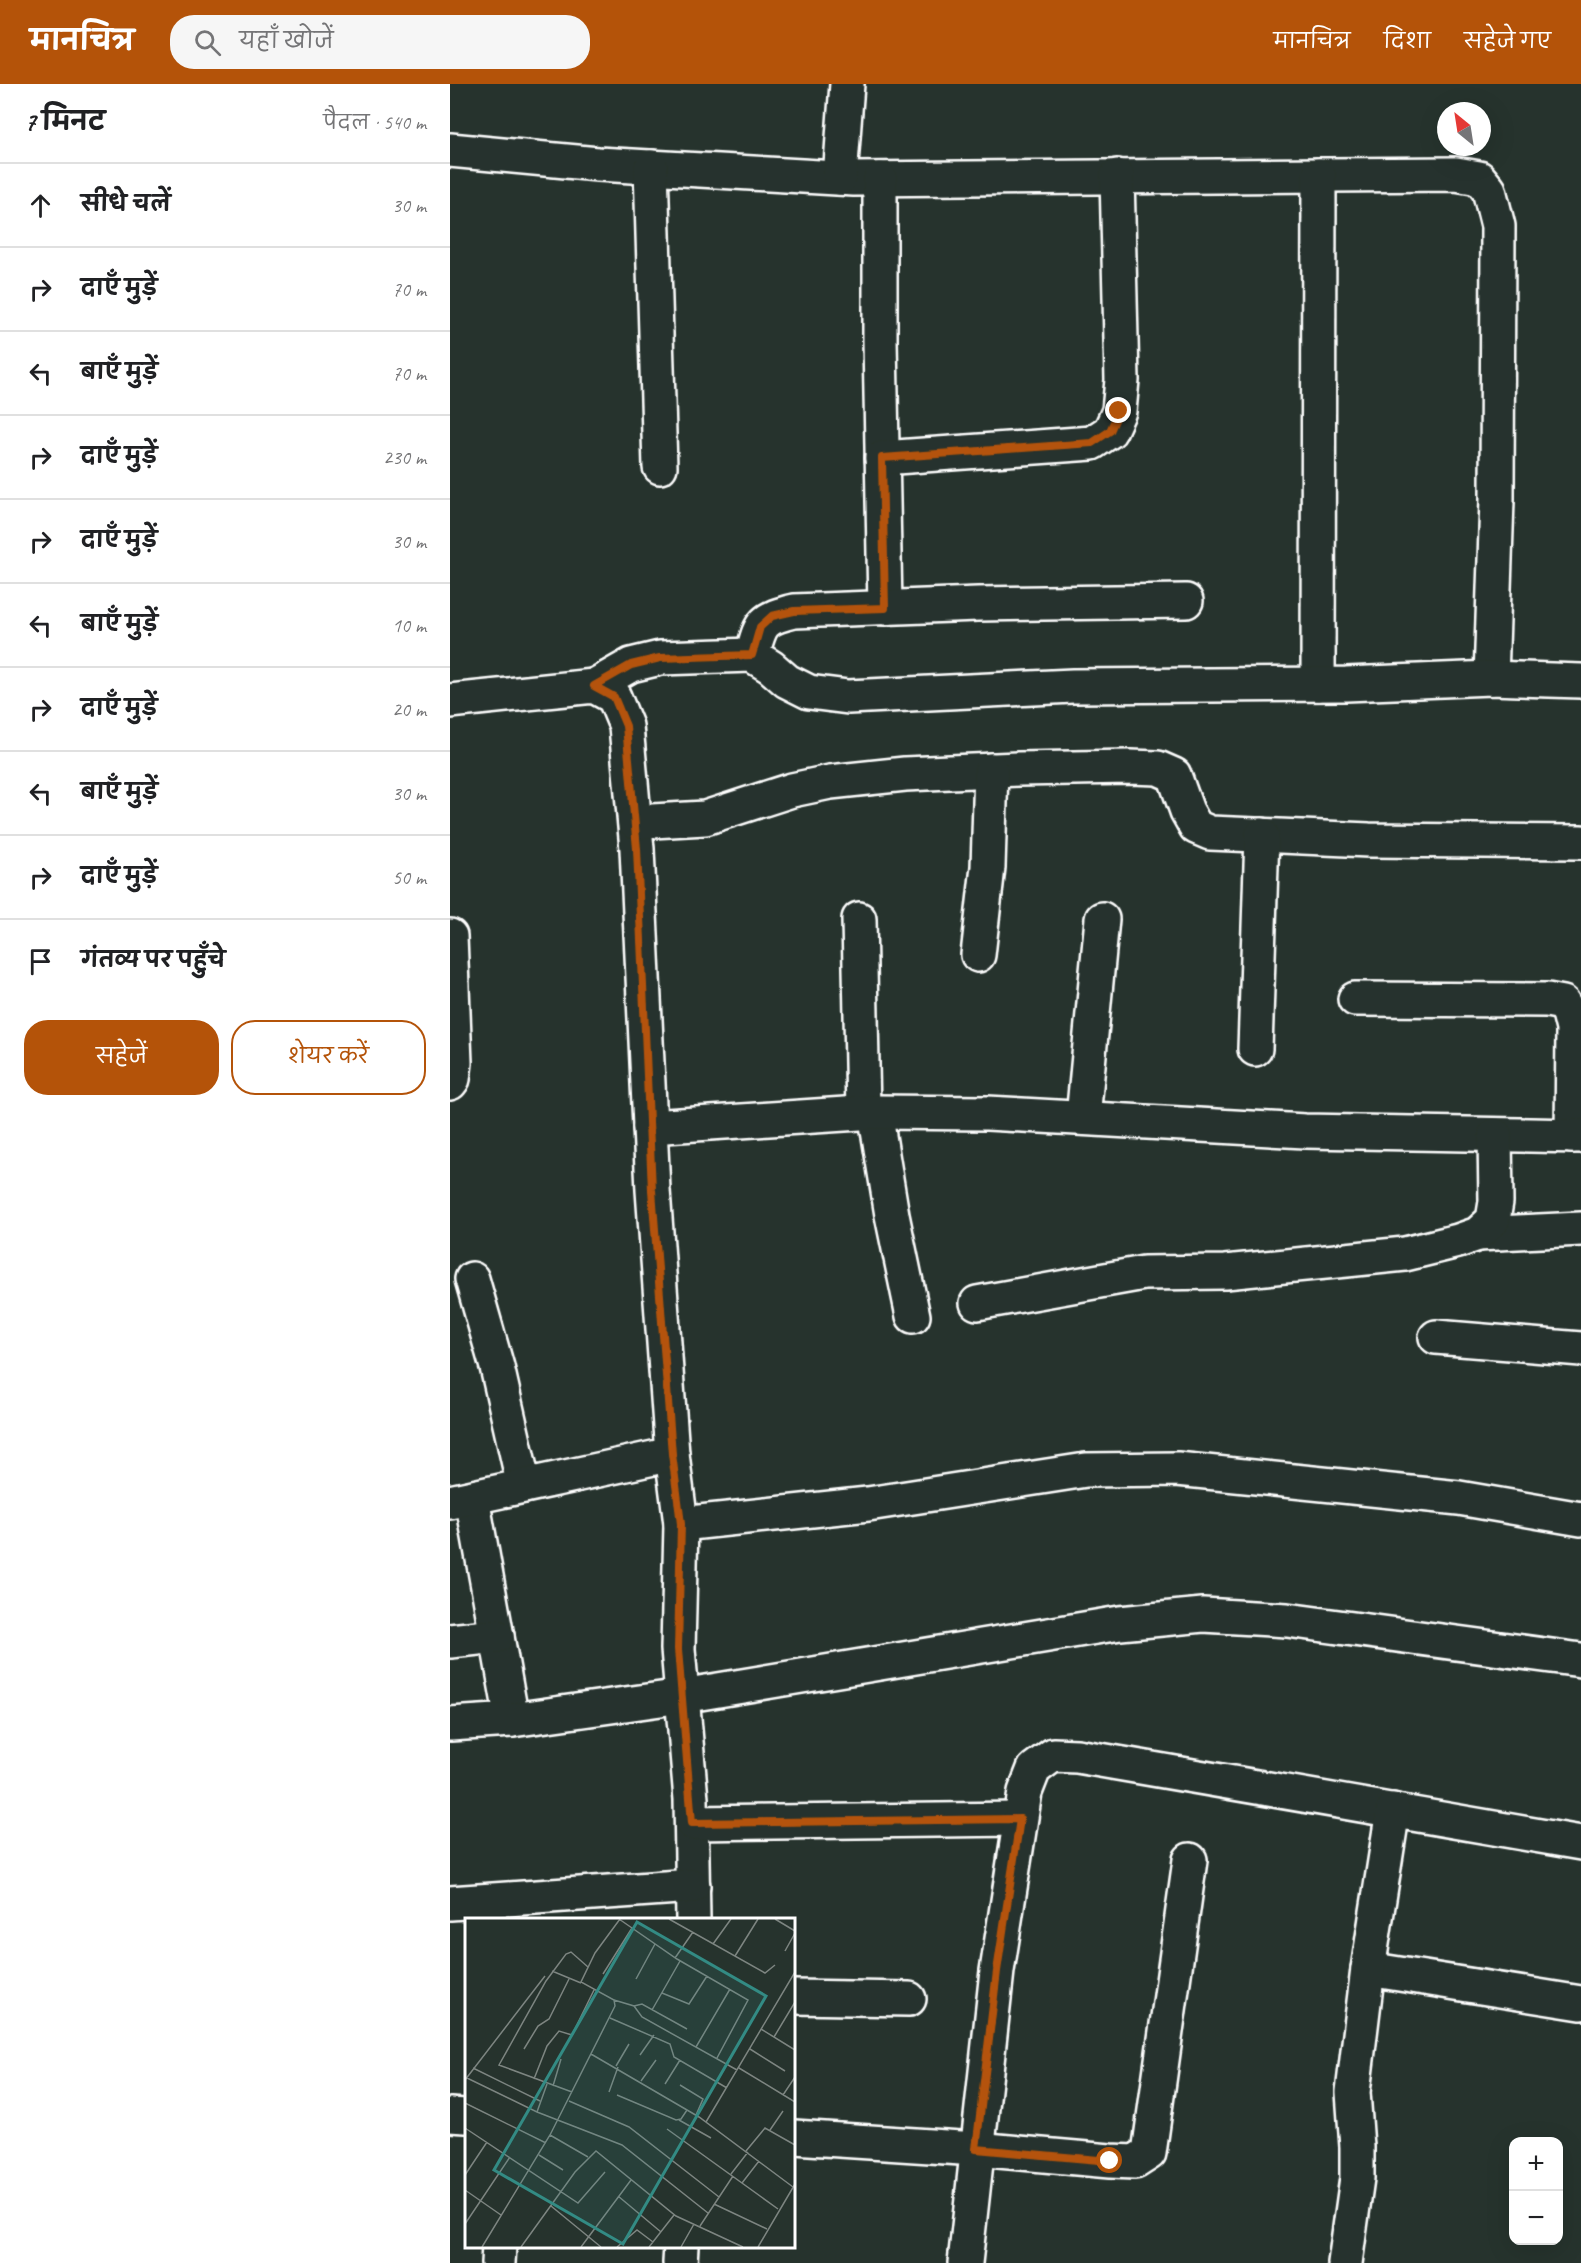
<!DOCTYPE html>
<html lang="hi">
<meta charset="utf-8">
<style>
:root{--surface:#fff;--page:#f6f6f6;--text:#202124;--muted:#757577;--line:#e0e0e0;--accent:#b45309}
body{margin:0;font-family:Caveat,"Playpen Sans Deva",sans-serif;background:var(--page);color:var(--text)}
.controls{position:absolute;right:18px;bottom:18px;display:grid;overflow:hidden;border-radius:12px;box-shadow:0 6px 24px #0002}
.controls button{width:54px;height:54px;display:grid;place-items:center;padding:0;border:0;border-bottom:2px solid var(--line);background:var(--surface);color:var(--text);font:30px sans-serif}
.compass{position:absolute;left:987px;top:18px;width:54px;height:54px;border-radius:50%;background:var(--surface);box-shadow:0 6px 24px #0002;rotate:330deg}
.stop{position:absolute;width:18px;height:18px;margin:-14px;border:4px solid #b45309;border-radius:50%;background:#fff}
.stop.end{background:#b45309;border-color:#fff;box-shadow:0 2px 6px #0008}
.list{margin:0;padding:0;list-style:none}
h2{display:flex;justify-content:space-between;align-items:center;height:78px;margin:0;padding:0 24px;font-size:26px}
h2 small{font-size:20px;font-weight:400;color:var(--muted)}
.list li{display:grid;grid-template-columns:39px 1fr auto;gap:18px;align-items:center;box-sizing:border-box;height:84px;padding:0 24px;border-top:2px solid var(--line)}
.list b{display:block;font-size:22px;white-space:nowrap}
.list em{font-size:20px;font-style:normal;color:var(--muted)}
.actions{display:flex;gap:12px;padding:18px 24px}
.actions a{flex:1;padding:14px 0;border:2px solid var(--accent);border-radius:24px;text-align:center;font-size:21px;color:var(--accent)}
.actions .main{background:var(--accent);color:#fff}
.icon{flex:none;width:33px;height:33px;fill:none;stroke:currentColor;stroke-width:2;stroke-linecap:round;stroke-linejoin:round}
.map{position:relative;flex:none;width:1131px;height:2179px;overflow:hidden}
header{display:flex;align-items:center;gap:36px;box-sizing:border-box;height:84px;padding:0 30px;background:var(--accent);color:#fff}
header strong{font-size:28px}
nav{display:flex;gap:33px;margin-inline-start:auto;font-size:21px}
.search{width:420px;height:54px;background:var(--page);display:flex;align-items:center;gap:15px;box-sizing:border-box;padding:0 21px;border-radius:24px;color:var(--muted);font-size:22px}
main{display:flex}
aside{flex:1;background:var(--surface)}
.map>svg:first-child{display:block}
</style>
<header>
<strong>मानचित्र</strong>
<div class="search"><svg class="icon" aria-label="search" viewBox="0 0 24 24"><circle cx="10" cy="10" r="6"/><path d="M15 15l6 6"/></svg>यहाँ खोजें</div>
<nav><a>मानचित्र</a><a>दिशा</a><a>सहेजे गए</a></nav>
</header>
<main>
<aside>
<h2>7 मिनट<small>पैदल · 540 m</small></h2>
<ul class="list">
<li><svg class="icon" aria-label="ahead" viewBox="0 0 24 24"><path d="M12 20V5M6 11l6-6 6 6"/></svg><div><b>सीधे चलें</b></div><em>30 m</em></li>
<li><svg class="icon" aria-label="right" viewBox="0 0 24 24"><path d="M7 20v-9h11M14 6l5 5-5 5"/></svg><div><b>दाएँ मुड़ें</b></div><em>70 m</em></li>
<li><svg class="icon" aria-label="left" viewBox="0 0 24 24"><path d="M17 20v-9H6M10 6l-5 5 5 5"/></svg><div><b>बाएँ मुड़ें</b></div><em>70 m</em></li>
<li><svg class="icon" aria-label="right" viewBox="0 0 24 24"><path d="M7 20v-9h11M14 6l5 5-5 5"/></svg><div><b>दाएँ मुड़ें</b></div><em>230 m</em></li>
<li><svg class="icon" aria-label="right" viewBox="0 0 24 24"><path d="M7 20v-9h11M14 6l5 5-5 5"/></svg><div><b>दाएँ मुड़ें</b></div><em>30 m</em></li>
<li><svg class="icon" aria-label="left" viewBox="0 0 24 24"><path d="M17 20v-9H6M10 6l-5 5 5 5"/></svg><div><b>बाएँ मुड़ें</b></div><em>10 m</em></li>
<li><svg class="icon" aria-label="right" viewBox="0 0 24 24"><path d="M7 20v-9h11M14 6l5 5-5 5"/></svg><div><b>दाएँ मुड़ें</b></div><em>20 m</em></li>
<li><svg class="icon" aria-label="left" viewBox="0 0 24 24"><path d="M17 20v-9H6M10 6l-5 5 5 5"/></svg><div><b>बाएँ मुड़ें</b></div><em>30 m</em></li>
<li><svg class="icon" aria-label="right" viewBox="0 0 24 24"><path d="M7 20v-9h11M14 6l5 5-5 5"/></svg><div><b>दाएँ मुड़ें</b></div><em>50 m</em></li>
<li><svg class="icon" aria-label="arrive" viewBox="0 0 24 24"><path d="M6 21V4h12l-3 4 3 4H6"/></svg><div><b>गंतव्य पर पहुँचे</b></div></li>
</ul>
<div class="actions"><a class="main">सहेजें</a><a>शेयर करें</a></div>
</aside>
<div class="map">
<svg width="1131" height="2179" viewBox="0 0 1131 2179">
<rect width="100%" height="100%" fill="#26332d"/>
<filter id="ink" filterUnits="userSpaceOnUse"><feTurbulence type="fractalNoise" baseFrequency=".0167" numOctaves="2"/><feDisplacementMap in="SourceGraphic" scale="12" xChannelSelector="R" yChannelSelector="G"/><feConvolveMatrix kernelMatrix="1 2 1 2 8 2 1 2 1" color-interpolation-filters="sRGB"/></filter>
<g filter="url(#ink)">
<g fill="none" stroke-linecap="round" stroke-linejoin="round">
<!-- minor casing -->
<g stroke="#fff" stroke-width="38">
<g id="minor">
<polyline points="0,66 148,80 404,95 1006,90 1029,94 1039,106 1048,142 1047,416 1041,594"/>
<polyline points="201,83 210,383"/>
<polyline points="390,94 397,0"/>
<polyline points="430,95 430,256 435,524"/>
<polyline points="432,374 642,359 660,347 669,327 672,296 667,92"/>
<path d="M 302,571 C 311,540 310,535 344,527 L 528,520 L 736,517"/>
<polyline points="868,600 869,91"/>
<polyline points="144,602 181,581 210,574 302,571 321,583 337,597 359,608 398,613 623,602 896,600 1041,594 1131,597"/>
<polyline points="0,617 144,602 164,613 176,642 187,765 203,1106 222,1370 231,1440 228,1565 241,1715 243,1836"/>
<polyline points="185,738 255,734 342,706 380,698 455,690 568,685 680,683 708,684 724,691 737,727 746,743 760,749 919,756 1131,758"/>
<polyline points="409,835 413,1028"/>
<polyline points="0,852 5,979 3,995 0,999"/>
<polyline points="528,871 538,783 541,686"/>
<polyline points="905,915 1097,916 1113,919 1119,929 1123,945 1122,1052"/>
<polyline points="805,965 812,751"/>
<polyline points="425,1028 442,1131 463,1232"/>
<polyline points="633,1034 652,835"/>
<polyline points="200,1043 425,1028 537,1029 855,1047 1131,1052"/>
<polyline points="1028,1150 1131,1145"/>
<polyline points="22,1195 47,1283 74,1402"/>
<polyline points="527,1219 694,1189 775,1188 896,1176 955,1170 1008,1157 1028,1150 1043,1136 1046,1118 1045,1051"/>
<polyline points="986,1253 1131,1265"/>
<polyline points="22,1414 62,1636"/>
<polyline points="0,1418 222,1370"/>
<polyline points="231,1440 418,1420 636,1386 727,1385 1009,1414 1131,1435"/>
<polyline points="0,1557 47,1552"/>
<polyline points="0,1640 62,1636 232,1612 670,1539 753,1531 837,1536 1131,1576"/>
<polyline points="242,1739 570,1735"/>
<polyline points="0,1819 243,1802"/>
<polyline points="918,1885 1131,1919"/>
<polyline points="344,1913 459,1915"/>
<polyline points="0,2031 16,2032"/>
<polyline points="344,2053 526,2065 660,2077 685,2078 699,2069 740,1776"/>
<polyline points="48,2179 49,2162"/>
<polyline points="230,2179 231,2162"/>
<polyline points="515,2179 547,1887 575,1708 584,1685 603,1671 627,1672 1131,1759"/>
<polyline points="895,2179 907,2094 907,2063 903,2008 918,1885 943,1726"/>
</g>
</g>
<!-- minor -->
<use href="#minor" stroke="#26332d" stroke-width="33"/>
</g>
</g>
<g fill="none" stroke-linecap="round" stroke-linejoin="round" filter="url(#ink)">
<!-- route -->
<polyline stroke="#b45309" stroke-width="8" points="660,2077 526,2065 547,1887 570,1735 242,1739 228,1565 231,1440 222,1370 202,1106 187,765 176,642 164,613 144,602 181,581 210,574 302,571 310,543 322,532 344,527 435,524 432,374 642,359 660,347 669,327"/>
</g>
<!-- overview -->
<g transform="translate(15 1834)">
<rect width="330" height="330" fill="#26332d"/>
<path fill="none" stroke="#7d8581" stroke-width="1.5" d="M 154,1 L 212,41 L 283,82 L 252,140M 204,1 L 300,55 L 310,47M 310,1 L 330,13M 248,26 L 266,1M 320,33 L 330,15M 270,38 L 293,1M 210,40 L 228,14M 87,53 L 116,65M 138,56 L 167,10M 171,61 L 190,26M 197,75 L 224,86 L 242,58M 149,82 L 169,88 L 177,99 L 272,152M 169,88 L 177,86 L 222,111M 187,92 L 215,43M 145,100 L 205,126 L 209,139 L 262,170M 296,111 L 330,132M 309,119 L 330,84M 231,129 L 265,71M 59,131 L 73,108 L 84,101 L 104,61M 285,131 L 320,153M 126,136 L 234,199 L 328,269M 175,137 L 189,117M 151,148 L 164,126M 8,150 L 75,183M 274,150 L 330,184M 2,160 L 72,194 L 157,227 L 243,295M 69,161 L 82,128 L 94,113 L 107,117 L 129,72M 0,162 L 80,58M 176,163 L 191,142M 200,166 L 215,142M 215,167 L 238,181 L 231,197M 88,168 L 96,141M 107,174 L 34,147 L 81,63 L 101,36 L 106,34 L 123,49M 144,174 L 153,149M 152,177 L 211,202 L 216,201 L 222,192M 318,177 L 330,159M 104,183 L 164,209 L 254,279M 0,185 L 81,225M 72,194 L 82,166M 214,202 L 246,220M 241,204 L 330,54M 0,210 L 113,285 L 140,254M 202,211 L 313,291M 305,212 L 318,193M 85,217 L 123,239M 281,233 L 300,210 L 330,227M 74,237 L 98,252M 266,256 L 283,234M 0,257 L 22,224M 277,265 L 294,243M 0,272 L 36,297M 153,278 L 196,314M 249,286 L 302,311M 86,288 L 136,329M 0,306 L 45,239M 235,308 L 268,258M 17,329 L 85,217 L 150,88 L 149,82 L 116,64 L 130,35 L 155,1M 56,329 L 110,254 L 131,233 L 211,298 L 278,329M 116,329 L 166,262M 152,329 L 172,312 L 188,324M 184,329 L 209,297M 216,329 L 229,306M 293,329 L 330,266"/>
<path fill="#338b84" fill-opacity="0.15" stroke="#338b84" stroke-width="3" d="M 172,4 L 301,78 L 158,326 L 29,252 Z"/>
<rect width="330" height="330" fill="none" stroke="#fff" stroke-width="3"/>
</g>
</svg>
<div class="controls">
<button>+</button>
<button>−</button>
</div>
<svg class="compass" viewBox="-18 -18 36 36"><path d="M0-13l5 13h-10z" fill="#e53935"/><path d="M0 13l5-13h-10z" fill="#757577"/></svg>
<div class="stop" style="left:660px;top:2077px"></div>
<div class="stop end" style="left:669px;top:327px"></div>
</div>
</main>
